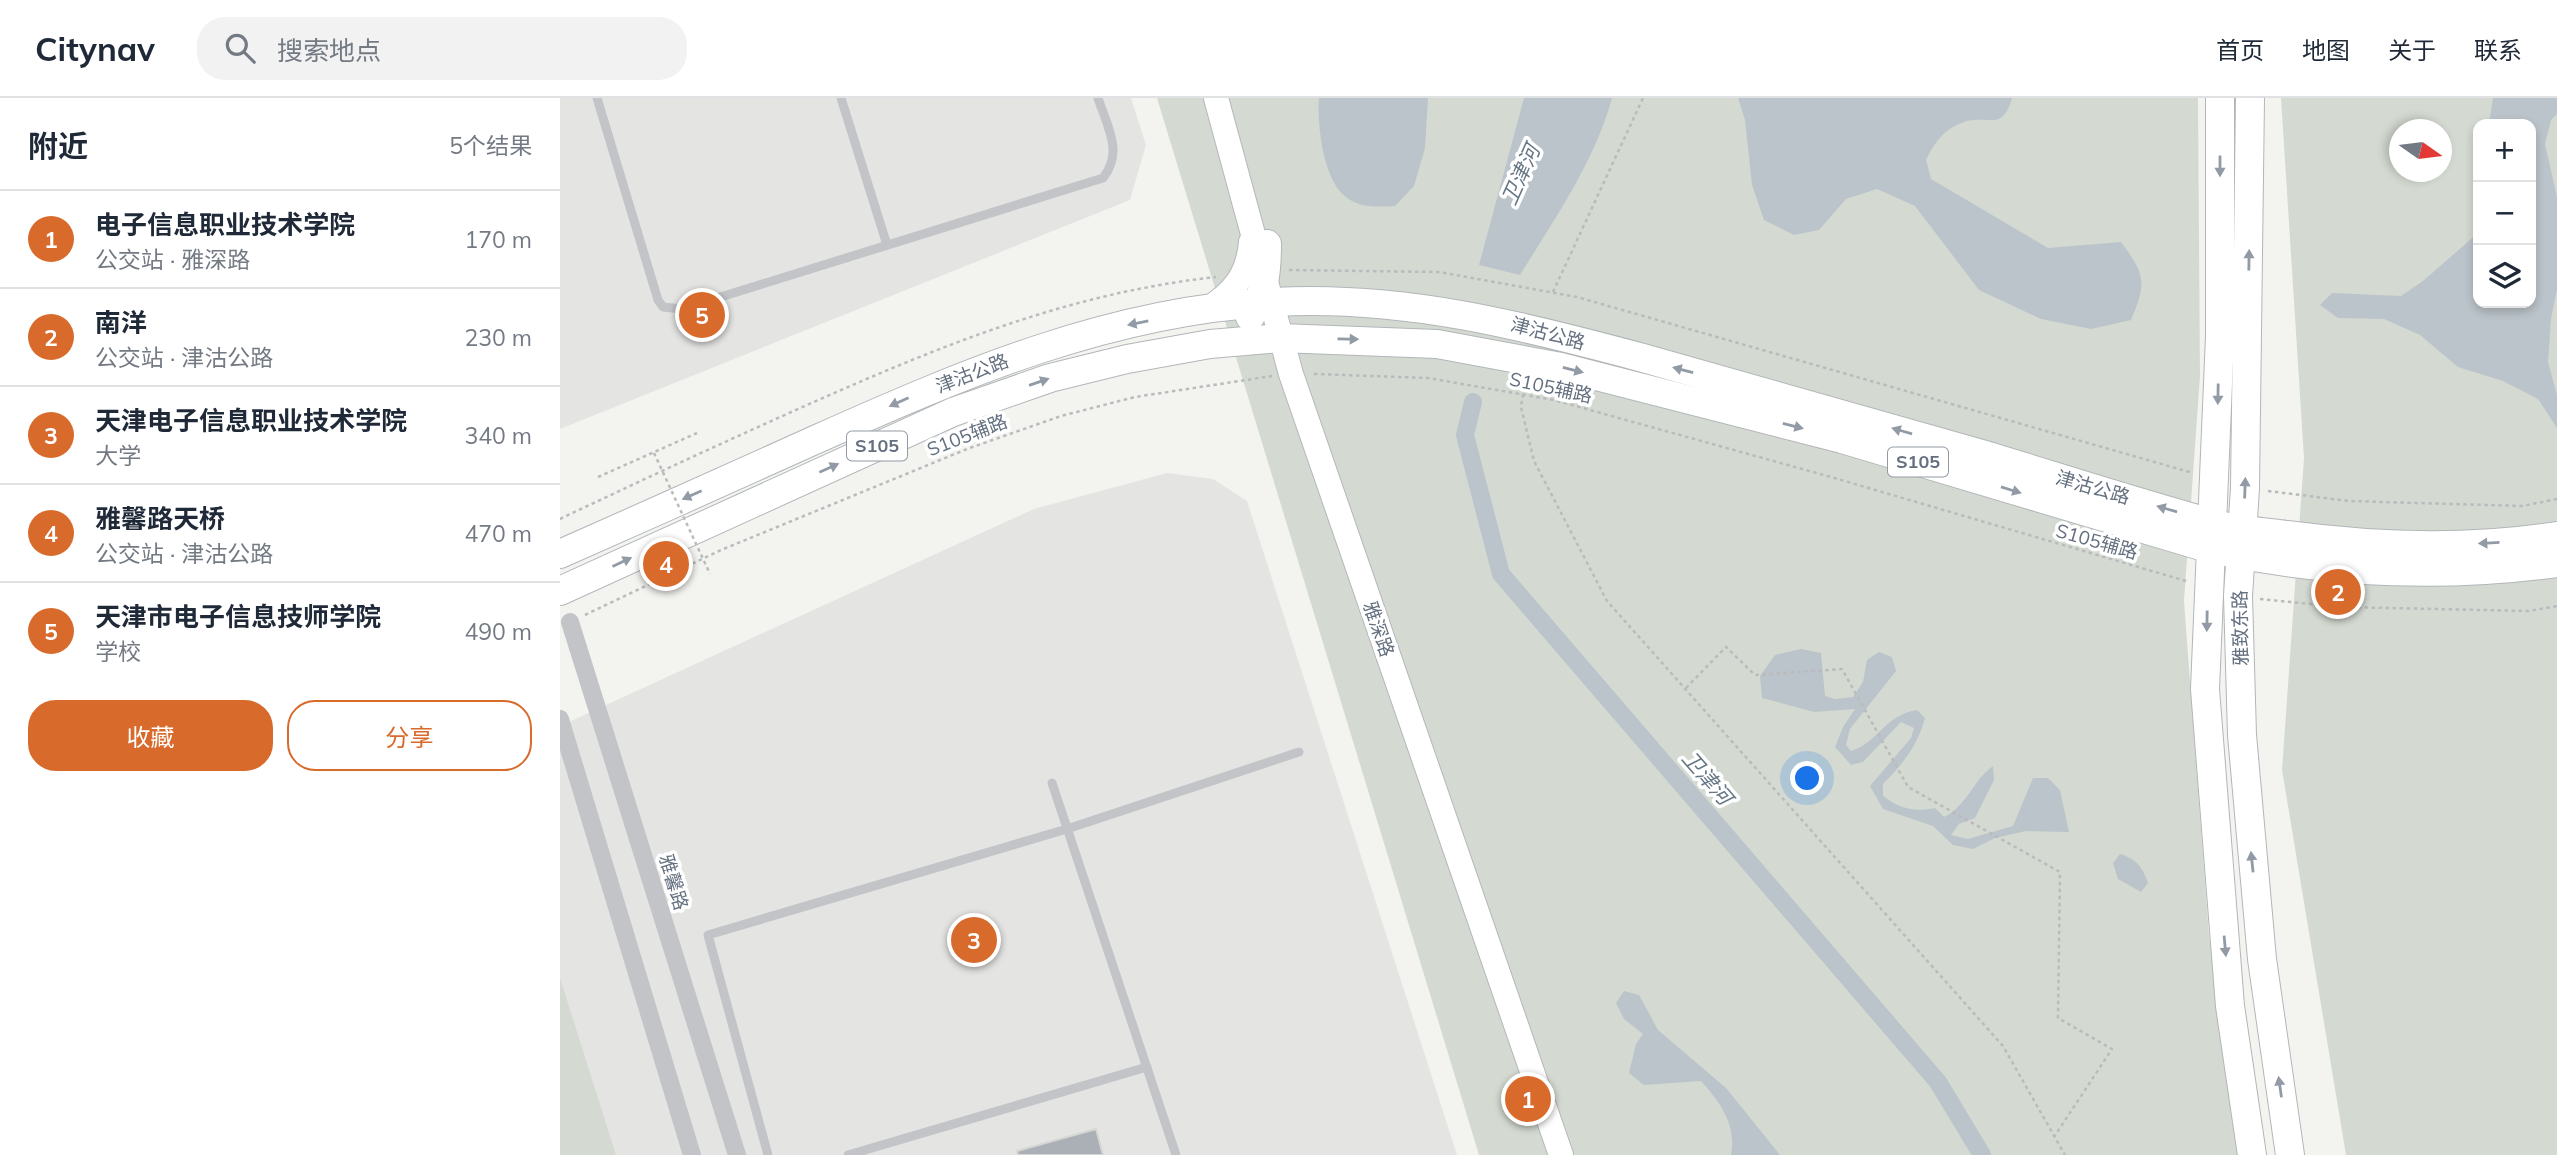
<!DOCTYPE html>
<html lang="zh">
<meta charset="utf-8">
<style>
:root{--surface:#fff;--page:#f2f2f3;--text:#1f2937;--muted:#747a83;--line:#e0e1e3;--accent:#d86a2b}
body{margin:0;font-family:Mulish,"Noto Sans SC",sans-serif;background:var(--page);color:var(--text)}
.controls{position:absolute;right:21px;top:21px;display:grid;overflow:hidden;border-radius:14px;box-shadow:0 4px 10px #0003}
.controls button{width:63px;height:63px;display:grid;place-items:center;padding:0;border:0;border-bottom:2px solid var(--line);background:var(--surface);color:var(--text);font:35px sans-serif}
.compass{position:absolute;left:1829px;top:21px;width:63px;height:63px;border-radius:50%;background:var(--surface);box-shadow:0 4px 10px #0003;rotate:104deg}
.you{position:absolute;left:1248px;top:681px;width:24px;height:24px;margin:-18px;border:5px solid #fff;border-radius:50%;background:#1a73e8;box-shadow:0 0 0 10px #1a73e833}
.badge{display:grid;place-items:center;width:46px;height:46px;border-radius:50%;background:var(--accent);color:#fff;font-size:23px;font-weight:700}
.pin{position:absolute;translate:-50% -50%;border:4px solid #fff;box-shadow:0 2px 7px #0006}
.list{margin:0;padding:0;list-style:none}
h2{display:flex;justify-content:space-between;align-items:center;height:91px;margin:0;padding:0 28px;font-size:30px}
h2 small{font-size:23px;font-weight:400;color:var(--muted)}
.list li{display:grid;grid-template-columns:46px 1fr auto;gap:21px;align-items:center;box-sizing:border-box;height:98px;padding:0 28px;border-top:2px solid var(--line)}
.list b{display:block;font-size:26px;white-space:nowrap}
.list p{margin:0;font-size:23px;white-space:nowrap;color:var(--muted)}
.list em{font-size:23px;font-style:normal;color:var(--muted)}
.actions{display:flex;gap:14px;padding:21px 28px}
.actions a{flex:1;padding:16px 0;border:2px solid var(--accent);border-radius:28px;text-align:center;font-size:24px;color:var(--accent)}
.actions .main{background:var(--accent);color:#fff}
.icon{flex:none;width:38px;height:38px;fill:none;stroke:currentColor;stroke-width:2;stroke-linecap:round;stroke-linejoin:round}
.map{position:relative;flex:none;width:1997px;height:1057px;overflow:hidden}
header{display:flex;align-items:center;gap:42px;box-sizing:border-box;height:98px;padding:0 35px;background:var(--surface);border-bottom:2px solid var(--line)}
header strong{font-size:33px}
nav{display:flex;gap:38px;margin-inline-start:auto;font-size:24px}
.search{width:490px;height:63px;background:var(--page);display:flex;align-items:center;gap:18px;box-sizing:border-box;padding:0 24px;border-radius:28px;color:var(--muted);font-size:26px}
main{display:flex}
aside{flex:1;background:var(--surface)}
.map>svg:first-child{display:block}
</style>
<header>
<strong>Citynav</strong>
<div class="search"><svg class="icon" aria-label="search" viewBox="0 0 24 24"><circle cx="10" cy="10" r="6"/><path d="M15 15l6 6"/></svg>搜索地点</div>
<nav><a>首页</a><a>地图</a><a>关于</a><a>联系</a></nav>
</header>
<main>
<aside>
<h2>附近<small>5个结果</small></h2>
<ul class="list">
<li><span class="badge">1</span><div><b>电子信息职业技术学院</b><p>公交站 · 雅深路</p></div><em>170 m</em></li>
<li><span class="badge">2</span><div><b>南洋</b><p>公交站 · 津沽公路</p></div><em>230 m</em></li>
<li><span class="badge">3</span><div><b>天津电子信息职业技术学院</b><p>大学</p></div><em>340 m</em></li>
<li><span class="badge">4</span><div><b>雅馨路天桥</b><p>公交站 · 津沽公路</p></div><em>470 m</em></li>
<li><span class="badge">5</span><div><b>天津市电子信息技师学院</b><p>学校</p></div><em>490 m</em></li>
</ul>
<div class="actions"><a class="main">收藏</a><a>分享</a></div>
</aside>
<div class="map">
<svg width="1997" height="1057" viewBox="0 0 1997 1057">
<rect width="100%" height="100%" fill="#f3f4f0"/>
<!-- built -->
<g fill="#e4e5e3">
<polygon points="0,0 571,0 586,47 570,102 0,331"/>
<polygon points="607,375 653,381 687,403 897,1057 0,1057 0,628 474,411"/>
</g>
<!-- green -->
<g fill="#d4dad1" fill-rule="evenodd">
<polygon points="597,0 1638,0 1640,278 1624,503 1649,838 1685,1057 919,1057"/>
<path d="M 1721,0 L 1997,0 L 1997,1057 L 1786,1057 L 1722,672 L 1744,360 ZM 1918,26 L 1971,26 L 1971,205 L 1918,205 ZM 1840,32 L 1882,32 L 1882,74 L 1840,74 Z"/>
<polygon points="0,880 56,1057 0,1057"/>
</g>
<!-- water -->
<g fill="#bbc4ca">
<path d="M 759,0 L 868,0 L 865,50 L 854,88 L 835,108 C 820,109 800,110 787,100 C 763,83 757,27 759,0 Z"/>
<path d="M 964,0 L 1052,0 C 1035,63 994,122 960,177 L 919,167 Z"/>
<path d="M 1178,0 L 1452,0 C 1442,35 1428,16 1404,24 C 1384,31 1375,44 1366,62 L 1371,81 L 1488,150 L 1561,144 C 1585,176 1587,184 1571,222 L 1531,231 L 1481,221 L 1419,192 L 1355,108 L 1317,91 L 1286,101 L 1259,132 L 1234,137 L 1204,122 L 1192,87 L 1185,22 Z"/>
<polygon points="1933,0 1997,0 1997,16 1991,22 1985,46 1997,99 1997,191 1991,221 1988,264 1997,297 1997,330 1978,301 1943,283 1898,269 1860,237 1824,221 1778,220 1760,207 1772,195 1841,198 1863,183 1918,135 1918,205 1971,205 1971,26 1929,26"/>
<path d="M 1241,551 L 1261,555 L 1265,598 L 1275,601 L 1293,599 L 1303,584 L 1307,562 L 1319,554 L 1332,559 L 1336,573 L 1290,631 L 1286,647 L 1291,653 C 1319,644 1323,618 1357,612 L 1365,620 C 1358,647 1342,667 1323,686 L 1323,698 C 1341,711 1353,714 1375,710 L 1384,719 C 1407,708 1413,682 1433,668 L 1434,682 L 1415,720 L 1399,726 L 1391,737 L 1408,741 L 1453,728 L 1473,680 L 1488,680 L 1500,692 L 1509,734 L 1466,733 L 1435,740 L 1413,751 L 1393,747 L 1373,728 L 1323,711 L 1310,688 L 1351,640 L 1354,630 L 1341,624 L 1303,664 L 1291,667 L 1275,649 L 1283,629 L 1295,611 L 1254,614 L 1202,600 L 1200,578 L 1215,557 Z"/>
<path d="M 1560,756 C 1577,761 1582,769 1588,785 L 1581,794 L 1558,781 L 1553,765 Z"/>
<path d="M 1064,893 L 1079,897 L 1098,932 L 1166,990 L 1220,1057 L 1171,1057 C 1177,1027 1160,1004 1141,983 L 1084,987 L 1069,975 L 1076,946 L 1083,936 L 1064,921 L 1056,905 Z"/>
</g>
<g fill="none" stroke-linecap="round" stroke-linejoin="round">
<!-- canal -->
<polyline stroke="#bbc4ca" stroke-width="18" points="913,304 905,337 941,476 1378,984 1422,1057"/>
</g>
<!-- building -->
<polygon fill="#aab0b5" stroke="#d5d5d3" stroke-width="2" points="536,1031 543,1057 458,1057 457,1053"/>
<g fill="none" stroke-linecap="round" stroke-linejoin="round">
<!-- secondary casing -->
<g stroke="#b4b7bc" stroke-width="26">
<g id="secondary">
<polyline points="656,0 731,276 1001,1057"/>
<path d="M 646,212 C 673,195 688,178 691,144"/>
</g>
</g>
<!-- primary casing -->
<g stroke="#b2b6b9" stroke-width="30">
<g id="primary">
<polyline points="1660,0 1660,238 1645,591 1670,908 1692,1057"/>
<polyline points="1690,0 1685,390 1678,498 1682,637 1702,861 1730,1057"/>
<path d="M 690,219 C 705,199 707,170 707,146"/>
<path d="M 0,456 C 86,418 171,380 257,341 C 405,275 550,213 714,204 C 842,197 961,227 1083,260 C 1197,292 1311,324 1425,357 C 1501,380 1578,405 1655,426 C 1678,432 1703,434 1727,437 C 1816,449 1908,452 1997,438"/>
<path d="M 0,493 L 393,314 L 490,280 L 567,261 L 650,246 L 720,240 L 877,246 L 1001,269 L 1282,341 L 1651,451 C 1766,475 1880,481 1997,465"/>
</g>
</g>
<!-- path -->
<g stroke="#b9bbbd" stroke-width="2.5" stroke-dasharray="3.5 3.5" stroke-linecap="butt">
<polyline points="729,172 879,174 1017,199 1633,375"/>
<polyline points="993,194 1083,0"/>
<polyline points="754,276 868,280 994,302 1271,379 1626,483"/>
<polyline points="963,296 961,309 974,363 1047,503 1443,948 1505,1057"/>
<polyline points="38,379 137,335"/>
<polyline points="1708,393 1789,403 1962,408 1997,401"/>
<path d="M 0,421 C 82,382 164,344 247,307 C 380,248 509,195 656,179"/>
<polyline points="1700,501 1781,509 1969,513 1997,508"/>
<polyline points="25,517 161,452 407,351 501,318 575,299 712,278"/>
<polyline points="1126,590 1166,549 1195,577 1282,571 1348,689 1500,774 1498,920 1552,951 1494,1039"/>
</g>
<!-- lane -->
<g stroke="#c2c4c8" stroke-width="9">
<path d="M 37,0 L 98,202 L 103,209 L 122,211 L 543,80 C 564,54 547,28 538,0"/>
<polyline points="281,0 327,147"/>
<polyline points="492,685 616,1057"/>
<polyline points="208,1057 148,837 507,731 739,654"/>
<polyline points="288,1057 587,969"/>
</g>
<!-- street -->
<g stroke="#c2c4c8" stroke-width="18">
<polyline points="10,524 177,1057"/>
<polyline points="0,621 132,1057"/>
</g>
<!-- secondary -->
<use href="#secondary" stroke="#fff" stroke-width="24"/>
<!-- primary -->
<use href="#primary" stroke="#fff" stroke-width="28"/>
<!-- path-bridge -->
<polyline stroke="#b9bbbd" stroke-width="2.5" stroke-dasharray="3.5 3.5" stroke-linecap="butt" points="94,355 150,476"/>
</g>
<!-- one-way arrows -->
<defs><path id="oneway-solid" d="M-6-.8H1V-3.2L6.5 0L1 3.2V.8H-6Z" transform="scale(1.75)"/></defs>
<g fill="#929ba5">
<use href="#oneway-solid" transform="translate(1660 68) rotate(90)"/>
<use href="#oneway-solid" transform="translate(1689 162) rotate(-89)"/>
<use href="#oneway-solid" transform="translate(578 225) rotate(169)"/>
<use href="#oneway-solid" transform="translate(788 241) rotate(1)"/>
<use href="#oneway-solid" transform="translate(1013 272) rotate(14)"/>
<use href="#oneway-solid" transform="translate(1123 272) rotate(-165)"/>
<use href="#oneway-solid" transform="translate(479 284) rotate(-19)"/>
<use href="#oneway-solid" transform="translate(1658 296) rotate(91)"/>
<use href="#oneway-solid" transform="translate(339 304) rotate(156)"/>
<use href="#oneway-solid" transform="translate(1233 328) rotate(14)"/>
<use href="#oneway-solid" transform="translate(1342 333) rotate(-164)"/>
<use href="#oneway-solid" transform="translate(269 370) rotate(-24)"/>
<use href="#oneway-solid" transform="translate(1685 390) rotate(-88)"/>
<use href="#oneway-solid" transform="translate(1451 392) rotate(17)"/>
<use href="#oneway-solid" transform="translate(132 397) rotate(156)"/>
<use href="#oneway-solid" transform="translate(1607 411) rotate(-164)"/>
<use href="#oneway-solid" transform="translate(1929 445) rotate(177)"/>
<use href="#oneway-solid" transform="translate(62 464) rotate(-25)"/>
<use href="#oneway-solid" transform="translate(1647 523) rotate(91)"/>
<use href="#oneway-solid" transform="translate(1692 764) rotate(-96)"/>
<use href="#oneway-solid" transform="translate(1665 848) rotate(85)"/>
<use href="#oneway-solid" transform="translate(1720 989) rotate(-98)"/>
</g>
<g text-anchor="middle" stroke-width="7" stroke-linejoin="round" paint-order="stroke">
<!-- shield labels -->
<g fill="#fff" stroke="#929ba5" stroke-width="2">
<rect x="287" y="333.5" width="60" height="29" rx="5"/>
<rect x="1328" y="349.5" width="60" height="29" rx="5"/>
</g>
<g font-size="18" font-weight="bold" fill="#64707f">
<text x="317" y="354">S105</text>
<text x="1358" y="370">S105</text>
</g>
<!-- street labels -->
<g font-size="19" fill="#64707f" stroke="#fff">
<text transform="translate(988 235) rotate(15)" y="7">津沽公路</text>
<text transform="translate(412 275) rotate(-21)" y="7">津沽公路</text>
<text transform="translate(991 289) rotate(12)" y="7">S105辅路</text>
<text transform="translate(407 337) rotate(-21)" y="7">S105辅路</text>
<text transform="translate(1533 389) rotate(16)" y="7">津沽公路</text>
<text transform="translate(1537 443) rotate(16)" y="7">S105辅路</text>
<text transform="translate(1680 530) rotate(-91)" y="7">雅致东路</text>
<text transform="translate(819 531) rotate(71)" y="7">雅深路</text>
<text transform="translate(114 784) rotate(73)" y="7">雅馨路</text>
</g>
<!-- water labels -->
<g font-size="21" font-style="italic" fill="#657784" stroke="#fff">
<text transform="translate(961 77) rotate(-66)" y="7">卫津河</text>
<text transform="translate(1147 680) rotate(49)" y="7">卫津河</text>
</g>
</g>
</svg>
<div class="controls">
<button>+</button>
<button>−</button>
<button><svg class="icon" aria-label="layers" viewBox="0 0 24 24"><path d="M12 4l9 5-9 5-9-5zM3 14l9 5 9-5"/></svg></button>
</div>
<svg class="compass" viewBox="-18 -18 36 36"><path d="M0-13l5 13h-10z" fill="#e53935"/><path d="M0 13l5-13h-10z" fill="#747a83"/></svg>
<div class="you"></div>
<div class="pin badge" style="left:968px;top:1001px">1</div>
<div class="pin badge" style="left:1778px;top:494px">2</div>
<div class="pin badge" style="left:414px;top:842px">3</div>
<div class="pin badge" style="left:106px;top:466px">4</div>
<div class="pin badge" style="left:142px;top:217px">5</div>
</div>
</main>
